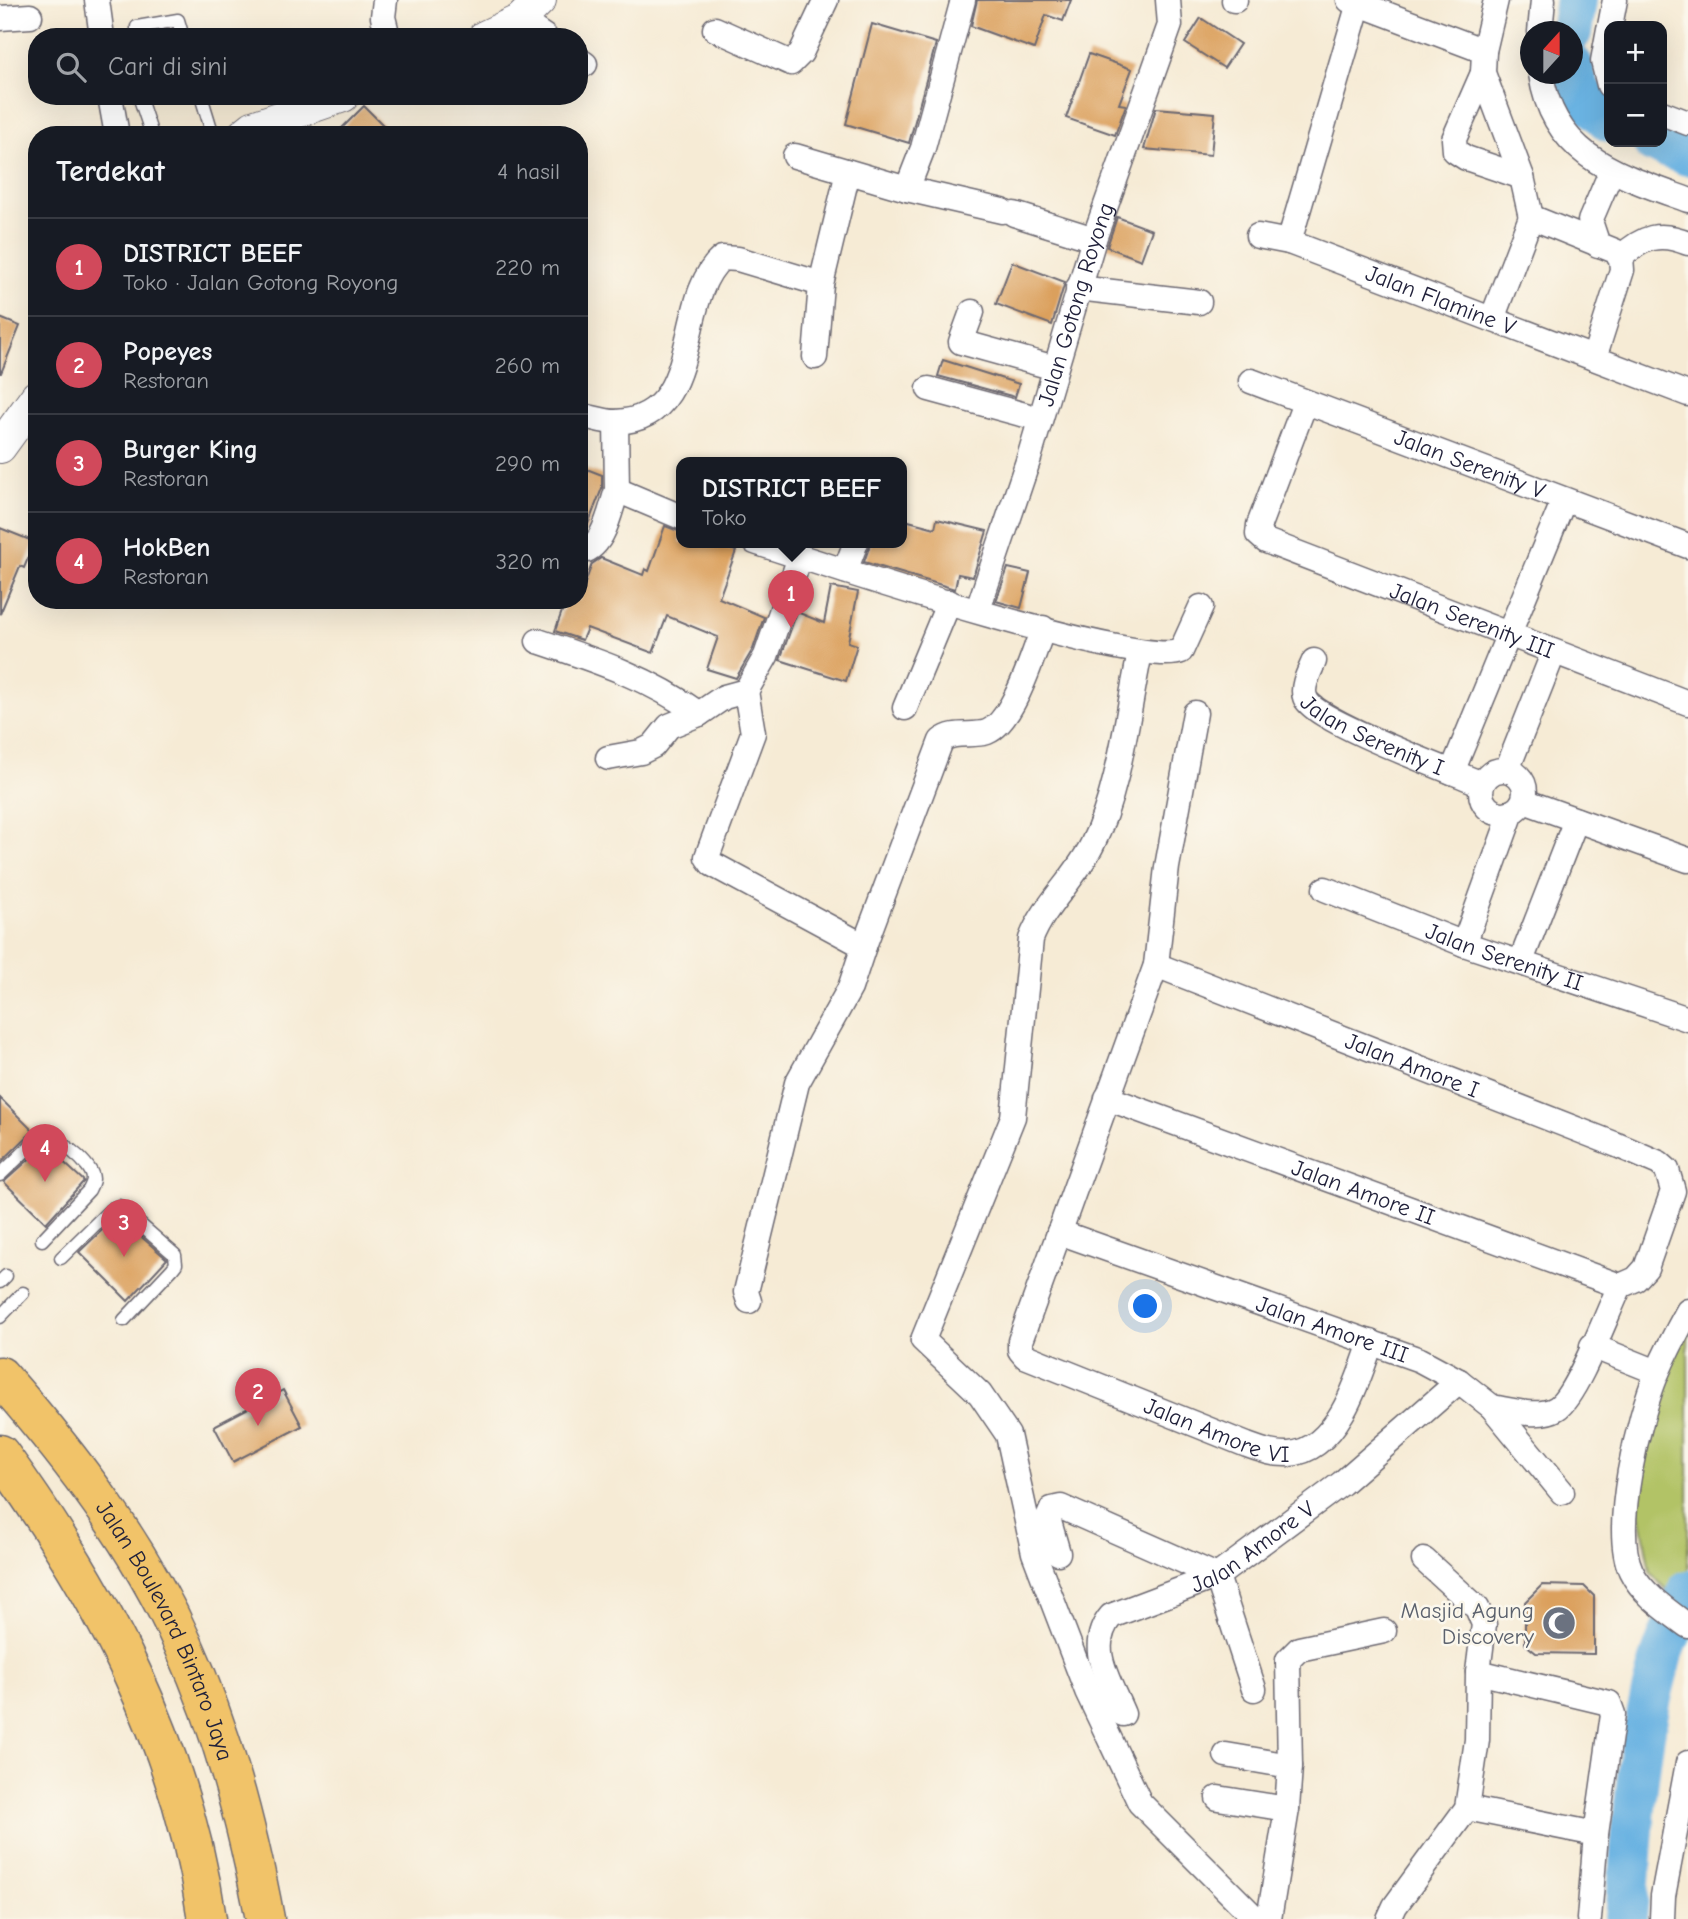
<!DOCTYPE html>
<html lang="id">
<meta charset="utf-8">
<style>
:root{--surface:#171b24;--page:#242831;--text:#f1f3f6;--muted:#9ea1a6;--line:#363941;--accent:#d1495b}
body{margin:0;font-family:"Comic Neue",sans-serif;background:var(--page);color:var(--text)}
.controls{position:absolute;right:21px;top:21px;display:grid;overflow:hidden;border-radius:14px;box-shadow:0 7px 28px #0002}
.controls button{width:63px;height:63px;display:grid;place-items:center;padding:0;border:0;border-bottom:2px solid var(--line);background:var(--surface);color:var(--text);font:35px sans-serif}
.compass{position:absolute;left:1520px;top:21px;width:63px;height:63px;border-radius:50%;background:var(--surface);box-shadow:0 7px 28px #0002;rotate:21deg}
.you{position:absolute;left:1146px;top:1307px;width:24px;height:24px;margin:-18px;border:5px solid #fff;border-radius:50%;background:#1a73e8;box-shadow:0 0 0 10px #1a73e833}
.badge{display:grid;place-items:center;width:46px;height:46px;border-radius:50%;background:var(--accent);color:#fff;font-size:23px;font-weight:700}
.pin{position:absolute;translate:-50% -58px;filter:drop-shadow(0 2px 4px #0008)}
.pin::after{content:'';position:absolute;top:37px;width:24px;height:21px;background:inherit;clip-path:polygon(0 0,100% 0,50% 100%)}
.popup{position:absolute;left:676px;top:457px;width:231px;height:91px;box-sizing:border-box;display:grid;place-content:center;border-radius:14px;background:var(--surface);filter:drop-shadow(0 2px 5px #0005);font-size:23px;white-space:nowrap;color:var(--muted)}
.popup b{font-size:26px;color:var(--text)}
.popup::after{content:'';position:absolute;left:50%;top:100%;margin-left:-14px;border:14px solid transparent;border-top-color:var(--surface)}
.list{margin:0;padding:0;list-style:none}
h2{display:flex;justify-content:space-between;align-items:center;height:91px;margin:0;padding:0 28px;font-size:30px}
h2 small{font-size:23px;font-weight:400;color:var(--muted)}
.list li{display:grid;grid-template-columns:46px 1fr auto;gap:21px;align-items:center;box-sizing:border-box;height:98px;padding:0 28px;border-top:2px solid var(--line)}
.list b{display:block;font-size:26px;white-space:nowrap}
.list p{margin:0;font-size:23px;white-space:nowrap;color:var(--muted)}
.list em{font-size:23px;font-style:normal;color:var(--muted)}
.icon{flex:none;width:38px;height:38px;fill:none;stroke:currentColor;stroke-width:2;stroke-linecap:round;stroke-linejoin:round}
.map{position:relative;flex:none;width:1688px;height:1919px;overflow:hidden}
.search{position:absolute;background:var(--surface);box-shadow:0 7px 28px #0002;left:28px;top:28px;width:560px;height:77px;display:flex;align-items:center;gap:18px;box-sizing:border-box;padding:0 24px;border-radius:28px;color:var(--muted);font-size:26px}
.panel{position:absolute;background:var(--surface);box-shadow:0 7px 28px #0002;left:28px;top:126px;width:560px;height:483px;border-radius:28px}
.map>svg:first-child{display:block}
</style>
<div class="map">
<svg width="1688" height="1919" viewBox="0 0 1688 1919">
<rect width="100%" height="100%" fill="#fbf7ec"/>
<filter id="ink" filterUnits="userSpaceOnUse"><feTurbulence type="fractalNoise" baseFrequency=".0143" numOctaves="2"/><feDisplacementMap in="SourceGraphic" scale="14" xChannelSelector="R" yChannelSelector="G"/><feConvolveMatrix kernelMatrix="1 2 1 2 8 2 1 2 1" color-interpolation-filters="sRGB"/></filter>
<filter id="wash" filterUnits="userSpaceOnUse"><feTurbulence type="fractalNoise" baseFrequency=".00686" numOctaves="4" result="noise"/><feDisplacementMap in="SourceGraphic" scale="28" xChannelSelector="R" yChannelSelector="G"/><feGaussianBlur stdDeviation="1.57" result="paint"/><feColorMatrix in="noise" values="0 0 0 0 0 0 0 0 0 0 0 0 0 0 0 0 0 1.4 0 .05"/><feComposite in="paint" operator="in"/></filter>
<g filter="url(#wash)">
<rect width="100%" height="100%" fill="#f6ebd5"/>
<!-- green -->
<polygon fill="#b2c366" stroke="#6a7250" stroke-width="2" points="1688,1331 1688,1614 1650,1572 1636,1491 1654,1398"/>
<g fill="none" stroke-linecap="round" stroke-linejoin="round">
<!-- river -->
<g stroke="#6ab3e2" stroke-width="42">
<polyline points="1571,32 1576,0"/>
<polyline points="1572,65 1579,91 1609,121"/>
<polyline points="1653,142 1688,155"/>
<path d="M 1626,1919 C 1633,1834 1636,1744 1660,1662 C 1667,1638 1679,1614 1688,1591"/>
</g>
</g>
<g id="blocks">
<!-- building -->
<g fill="#dba05d">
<polygon points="977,0 1071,0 1063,21 1046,15 1034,49 971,26"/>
<polygon points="1201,18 1240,44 1224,68 1185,43"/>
<polygon points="872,24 936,43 909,143 846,124"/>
<polygon points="1089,54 1132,69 1119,104 1126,105 1115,135 1066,118"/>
<polygon points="364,106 393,135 335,135"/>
<polygon points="1156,108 1215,113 1211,155 1144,149"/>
<polygon points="1117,217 1152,230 1141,260 1107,247"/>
<polygon points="1012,262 1065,282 1052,325 996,304"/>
<polygon points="0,318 20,326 1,373 0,373"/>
<polygon points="943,360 1019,384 1015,397 938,376"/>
<polygon points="579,466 602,475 602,488 585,532 579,536"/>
<polygon points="901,519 935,528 937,519 987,531 973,577 958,574 955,589 864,562 871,542 901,542"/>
<polygon points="665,526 681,532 681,542 711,542 736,551 719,598 764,617 753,649 736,678 707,669 718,637 667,616 653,653 587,628 582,640 555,631 566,600 579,600 592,564 601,558 643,575 645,569 649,571"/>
<polygon points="0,528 35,542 24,568 20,566 0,614"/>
<polygon points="1008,568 1030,573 1021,608 996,601"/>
<polygon points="831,587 858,592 848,642 857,645 846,681 780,660 797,612 824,623"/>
<polygon points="0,1098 33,1131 0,1163"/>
<polygon points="45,1145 84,1181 46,1223 4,1182"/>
<polygon points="117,1216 167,1259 128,1301 79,1252"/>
<polygon points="283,1390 302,1426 233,1462 214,1426"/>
<polygon points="1542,1585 1584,1586 1594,1596 1594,1654 1536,1653 1525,1644 1525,1602"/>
</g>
</g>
</g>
<g filter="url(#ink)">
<use href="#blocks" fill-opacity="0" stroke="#6c6871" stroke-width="2"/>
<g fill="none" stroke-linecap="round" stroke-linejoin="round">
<!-- service casing -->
<g stroke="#6c6871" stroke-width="15">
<g id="service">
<polyline points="137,37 137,27 178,20 183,37"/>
<polyline points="139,96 152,135"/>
<polyline points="201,96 213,135"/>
<path d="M 0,1175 L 42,1135 C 56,1136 93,1164 93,1179 C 93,1182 90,1188 89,1190 L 42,1240"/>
<polyline points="61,1258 111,1209 119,1206 175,1255 176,1264 172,1269 124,1320"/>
<polyline points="0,1282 6,1276"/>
<polyline points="0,1317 23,1293"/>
</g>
</g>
<!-- minor casing -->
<g stroke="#6c6871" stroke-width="27">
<g id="minor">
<polyline points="97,0 102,37"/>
<polyline points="385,0 383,17 388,37"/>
<polyline points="1234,0 1235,0"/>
<polyline points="1349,0 1484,51"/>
<polyline points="1496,0 1484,51 1483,73 1522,177 1531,217"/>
<polyline points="0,18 30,16"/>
<polyline points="520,20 545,37"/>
<polyline points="1610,26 1615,0"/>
<polyline points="715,29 791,63 801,53 826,0"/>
<polyline points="1609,29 1603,61 1609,85"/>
<polyline points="1540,32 1543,0"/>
<polyline points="579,60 585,64"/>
<polyline points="1483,73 1454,139 1455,151 1466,158 1522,177"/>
<path d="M 1541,74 C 1553,157 1619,175 1688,200"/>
<polyline points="110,96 117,135"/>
<polyline points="1662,113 1688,123"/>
<polyline points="795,156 907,189 923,148 963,0"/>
<polyline points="907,189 1002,211"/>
<polyline points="1014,214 1094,239"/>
<polyline points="1531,217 1615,251 1621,257"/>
<path id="s1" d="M 1258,236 L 1289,242 L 1688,394"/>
<polyline points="1289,242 1359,3"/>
<polyline points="1598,245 1590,221 1611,172"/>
<path d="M 1621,257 C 1643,237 1659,231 1688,243"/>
<polyline points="1078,288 1199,302"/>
<polyline points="972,312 961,342 1055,368"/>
<polyline points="1492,319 1531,217"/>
<polyline points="815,357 821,284 848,172"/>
<polyline points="1594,358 1622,270 1621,257"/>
<path id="s2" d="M 1251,381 L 1688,546"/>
<polyline points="929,389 1040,419"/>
<path id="s3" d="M 1305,403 L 1259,525 L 1258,534 L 1266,541 L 1688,703"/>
<path d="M 579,415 C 591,417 605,422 616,422 C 705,419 674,298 722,258 L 738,259 L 821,284"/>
<polyline points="616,422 617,490"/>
<path d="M 755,542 C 816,562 1140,670 1181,651 L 1201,607"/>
<path d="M 579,552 C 604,550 610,510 617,490 L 681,517"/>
<polyline points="845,571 856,542"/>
<path id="s4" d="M 978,609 L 1029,458 L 1094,239 L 1170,25 L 1168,0"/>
<path d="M 538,641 C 595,660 650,678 699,714"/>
<path d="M 1140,653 C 1127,714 1120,789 1092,845 C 1075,879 1044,905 1031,939 L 1013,1117 L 923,1340 L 980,1394 L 1008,1435 L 1034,1553 L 1087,1691 L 1140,1803 L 1256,1919"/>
<path id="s5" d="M 1314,661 C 1310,671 1301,686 1305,697 C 1311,720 1454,772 1482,784"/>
<polyline points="746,691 753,733 707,857 712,864 864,946 850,988 797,1083 746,1292 749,1301"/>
<polyline points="905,708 949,602"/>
<path id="s6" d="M 1195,713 L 1167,867 L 1156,965 L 1020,1341 L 1020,1350 L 1025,1356 L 1247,1445 C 1261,1450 1274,1455 1289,1454 C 1337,1451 1359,1379 1371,1342"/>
<polyline points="608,758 641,752 653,746 669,726 699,714 724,697 746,691 766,656 800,557"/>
<polyline points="1507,770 1553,654"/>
<circle cx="1503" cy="792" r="22"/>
<polyline points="1452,772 1564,500"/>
<polyline points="1524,801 1688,860"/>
<path id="s7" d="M 1325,889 L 1464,944 L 1688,1019"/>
<polyline points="1464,944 1512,812"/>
<path d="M 864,946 L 941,741 C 954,730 972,737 987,732 C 1013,722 1034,653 1043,628"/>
<polyline points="1521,961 1576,820"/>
<path id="s8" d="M 1156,965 L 1617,1145 L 1659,1163 L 1667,1170 L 1673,1191 L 1646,1268 L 1636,1279 L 1620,1286 C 1607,1313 1577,1395 1557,1408 C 1540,1419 1510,1410 1492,1407"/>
<path id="s9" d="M 1107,1098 L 1620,1286"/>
<path id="s10" d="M 1059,1232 L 1420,1360 L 1459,1381 L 1492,1407 L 1562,1492"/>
<path d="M 1688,1311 C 1677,1331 1666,1352 1657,1373 C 1639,1416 1611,1528 1631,1571 C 1642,1594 1668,1611 1688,1626"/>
<polyline points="1592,1346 1657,1372"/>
<polyline points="1058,1553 1048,1518 1052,1509 1061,1507 1217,1576 1254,1689"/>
<polyline points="1478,1672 1609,1703 1613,1714 1596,1834 1589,1919"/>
<path id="s11" d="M 1123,1714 C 1110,1682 1085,1647 1111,1616 L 1217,1576 L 1342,1483 L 1459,1381"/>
<polyline points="1226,1755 1290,1766"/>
<polyline points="1218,1798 1287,1809"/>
<polyline points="1467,1808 1596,1834"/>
<polyline points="1269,1919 1287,1809 1290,1766 1288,1660 1299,1649 1384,1631"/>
<polyline points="1389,1919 1395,1906 1467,1808 1477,1740 1478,1672 1484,1624 1477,1608 1424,1560"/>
<polyline points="1662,1919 1663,1896 1688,1763"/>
</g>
</g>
<!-- tertiary casing -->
<g stroke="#6c6871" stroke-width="34">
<g id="tertiary">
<polyline points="484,37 520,20 540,0"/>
<polyline points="243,135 253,127 343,96"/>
<polyline points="0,447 37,396"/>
</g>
</g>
<!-- primary casing -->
<g stroke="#6c6871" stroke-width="41">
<g id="primary">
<path id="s12" d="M 0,1376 C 71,1457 139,1545 183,1644 C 223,1732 247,1824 265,1919"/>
<path d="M 0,1454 C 102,1594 182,1745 207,1919"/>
</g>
</g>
<!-- service -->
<use href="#service" stroke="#fff" stroke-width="12"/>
<!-- minor -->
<use href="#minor" stroke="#fff" stroke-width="24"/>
<!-- tertiary -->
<use href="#tertiary" stroke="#fff" stroke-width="32"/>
<!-- primary -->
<use href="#primary" stroke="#f1c369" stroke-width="38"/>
</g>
</g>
<!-- icons -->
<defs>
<g id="mosque-disc" transform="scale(1.75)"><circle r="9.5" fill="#6b7280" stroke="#fbf7ec"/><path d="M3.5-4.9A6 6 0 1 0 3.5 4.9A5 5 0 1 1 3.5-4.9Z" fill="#fff"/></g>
</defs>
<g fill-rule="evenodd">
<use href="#mosque-disc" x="1559" y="1623"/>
</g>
<g text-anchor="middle" stroke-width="5" stroke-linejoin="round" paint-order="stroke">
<!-- street labels -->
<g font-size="23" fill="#22223b" stroke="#fbf7ec">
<text dy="8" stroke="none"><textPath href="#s1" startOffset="194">Jalan Flamine V</textPath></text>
<text dy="8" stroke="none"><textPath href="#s4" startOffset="320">Jalan Gotong Royong</textPath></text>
<text dy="8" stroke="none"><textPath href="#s2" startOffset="234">Jalan Serenity V</textPath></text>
<text dy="8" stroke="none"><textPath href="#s3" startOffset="371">Jalan Serenity III</textPath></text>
<text dy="8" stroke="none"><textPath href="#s5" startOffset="117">Jalan Serenity I</textPath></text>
<text dy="8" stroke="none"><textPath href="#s7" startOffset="192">Jalan Serenity II</textPath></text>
<text dy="8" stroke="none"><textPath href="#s8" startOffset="275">Jalan Amore I</textPath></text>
<text dy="8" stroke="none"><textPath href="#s9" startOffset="273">Jalan Amore II</textPath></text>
<text dy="8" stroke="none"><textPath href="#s10" startOffset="290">Jalan Amore III</textPath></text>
<text dy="8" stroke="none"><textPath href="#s6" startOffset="878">Jalan Amore VI</textPath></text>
<text dy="8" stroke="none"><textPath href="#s11" startOffset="264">Jalan Amore V</textPath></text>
<text dy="8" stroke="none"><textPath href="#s12" startOffset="306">Jalan Boulevard Bintaro Jaya</textPath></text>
</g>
<!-- worship labels -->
<g font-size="23" fill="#5b616d" stroke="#fbf7ec" text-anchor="end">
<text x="1534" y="1618">Masjid Agung<tspan x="1534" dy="26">Discovery</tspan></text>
</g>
</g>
</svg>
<div class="controls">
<button>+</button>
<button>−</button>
</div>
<svg class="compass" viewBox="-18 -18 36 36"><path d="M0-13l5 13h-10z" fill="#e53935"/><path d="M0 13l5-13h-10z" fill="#9ea1a6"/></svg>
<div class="you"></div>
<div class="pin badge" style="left:791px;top:628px">1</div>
<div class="popup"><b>DISTRICT BEEF</b>Toko</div>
<div class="pin badge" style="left:258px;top:1426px">2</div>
<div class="pin badge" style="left:124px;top:1257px">3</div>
<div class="pin badge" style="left:45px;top:1182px">4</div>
<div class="search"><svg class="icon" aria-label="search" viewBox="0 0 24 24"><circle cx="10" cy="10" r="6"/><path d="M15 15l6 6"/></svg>Cari di sini</div>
<section class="panel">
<h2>Terdekat<small>4 hasil</small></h2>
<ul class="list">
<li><span class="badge">1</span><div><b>DISTRICT BEEF</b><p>Toko · Jalan Gotong Royong</p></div><em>220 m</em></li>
<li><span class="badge">2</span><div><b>Popeyes</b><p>Restoran</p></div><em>260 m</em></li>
<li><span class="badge">3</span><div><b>Burger King</b><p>Restoran</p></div><em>290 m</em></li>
<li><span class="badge">4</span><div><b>HokBen</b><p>Restoran</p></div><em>320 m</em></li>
</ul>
</section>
</div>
